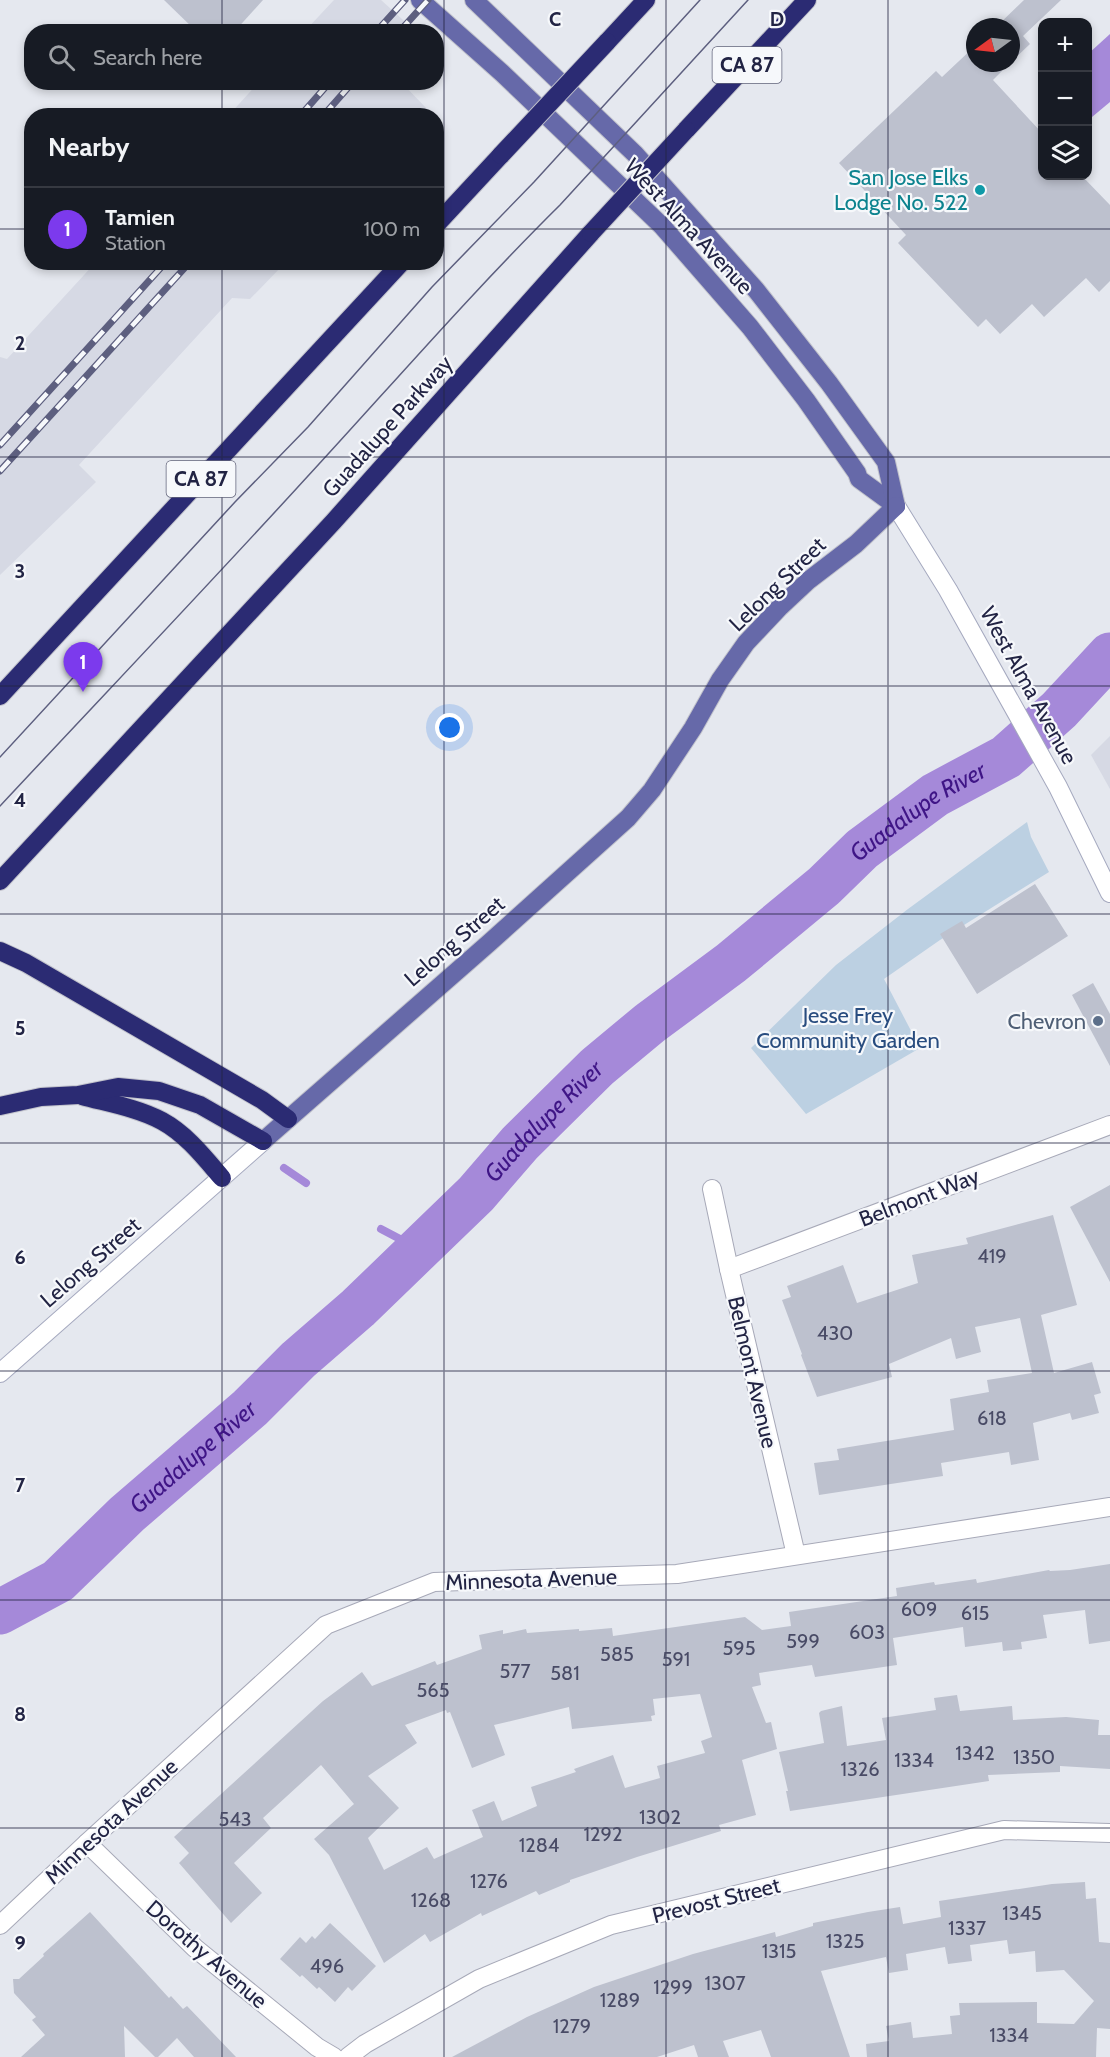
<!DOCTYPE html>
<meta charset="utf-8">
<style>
:root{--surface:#171b24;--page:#242831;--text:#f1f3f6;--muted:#9ea1a6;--line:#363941;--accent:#7c3aed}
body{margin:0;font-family:Cabin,sans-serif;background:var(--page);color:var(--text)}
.controls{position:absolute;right:18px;top:18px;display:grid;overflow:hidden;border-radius:12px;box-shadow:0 3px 9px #0003}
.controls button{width:54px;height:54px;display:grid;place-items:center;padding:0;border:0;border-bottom:2px solid var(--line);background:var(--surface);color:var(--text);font:30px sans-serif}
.compass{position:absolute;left:966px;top:18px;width:54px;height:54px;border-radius:50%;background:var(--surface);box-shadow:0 3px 9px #0003;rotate:255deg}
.you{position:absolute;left:450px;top:728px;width:21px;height:21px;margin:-15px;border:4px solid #fff;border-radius:50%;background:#1a73e8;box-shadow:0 0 0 9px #1a73e833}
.badge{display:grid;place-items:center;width:39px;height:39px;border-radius:50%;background:var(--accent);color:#fff;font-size:20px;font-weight:700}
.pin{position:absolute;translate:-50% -50px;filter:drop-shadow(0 2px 3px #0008)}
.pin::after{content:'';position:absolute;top:32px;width:21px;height:18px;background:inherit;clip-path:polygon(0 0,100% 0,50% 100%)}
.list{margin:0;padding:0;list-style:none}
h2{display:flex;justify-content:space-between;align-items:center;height:78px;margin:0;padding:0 24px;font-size:26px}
h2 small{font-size:20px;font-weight:400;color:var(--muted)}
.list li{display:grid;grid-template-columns:39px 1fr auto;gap:18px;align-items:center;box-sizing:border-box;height:84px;padding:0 24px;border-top:2px solid var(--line)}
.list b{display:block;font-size:22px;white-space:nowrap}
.list p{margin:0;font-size:20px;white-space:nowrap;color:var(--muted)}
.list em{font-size:20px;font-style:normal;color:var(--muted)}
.icon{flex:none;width:33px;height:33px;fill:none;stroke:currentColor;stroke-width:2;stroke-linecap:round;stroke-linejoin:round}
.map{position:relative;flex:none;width:1110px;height:2057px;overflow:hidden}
.search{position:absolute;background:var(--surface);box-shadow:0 3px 9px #0003;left:24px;top:24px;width:420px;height:66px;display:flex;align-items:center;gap:15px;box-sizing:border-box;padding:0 21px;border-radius:24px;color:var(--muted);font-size:22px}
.panel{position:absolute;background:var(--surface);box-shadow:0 3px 9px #0003;left:24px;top:108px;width:420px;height:162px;border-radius:24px}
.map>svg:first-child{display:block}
</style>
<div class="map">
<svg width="1110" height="2057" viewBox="0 0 1110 2057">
<rect width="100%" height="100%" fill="#e5e8ef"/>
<!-- built -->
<g fill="#d6d9e4">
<polygon points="334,0 381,0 414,30 305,31"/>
<polygon points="259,82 402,83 430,112 426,116 229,115"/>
<polygon points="95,263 285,263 250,299 232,298 79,465 96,482 0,575 0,357 7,359"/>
<polygon points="1110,736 1110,789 1091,755"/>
</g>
<!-- green -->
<polygon fill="#bcd0e2" points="1027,822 1031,837 1049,872 940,940 884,979 920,1048 806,1114 751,1048 836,965 908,909"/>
<!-- water -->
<polygon fill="#a589d9" points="1110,34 1110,102 1092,117 1088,112 1088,54"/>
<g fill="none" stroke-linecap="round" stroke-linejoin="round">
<!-- stream -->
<g stroke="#a589d9" stroke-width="8">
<polyline points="284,1168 306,1183"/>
<polyline points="381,1229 419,1249"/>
</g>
<!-- river -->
<path stroke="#a589d9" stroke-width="45" id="s1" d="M 0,1612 L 58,1581 L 127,1514 L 250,1408 L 298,1360 L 358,1308 L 476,1194 L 520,1143 L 597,1067 L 650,1023 L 731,963 L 824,886 L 862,849 L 935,795 L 1006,757 L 1059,710 L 1110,655"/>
</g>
<!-- building -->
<g fill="#bdc1ce" fill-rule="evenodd">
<polygon points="164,0 263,0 234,32 197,32"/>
<polygon points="1024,0 1061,0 1023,36 1030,44 1011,62 1011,27 996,27"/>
<polygon points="975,46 975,63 1010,63 993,80 1042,133 1042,176 1082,176 1110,205 1110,281 1099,292 1086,278 1044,317 1032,304 1000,334 986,319 978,327 898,243 906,235 839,163 936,71 942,77"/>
<polygon points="1035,884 1068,936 977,994 940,934 962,921 966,928"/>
<polygon points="1093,983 1110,1014 1110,1066 1072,995"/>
<polygon points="1110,1185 1110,1282 1070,1207"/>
<polygon points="1053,1215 1077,1305 1041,1315 1054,1373 1092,1362 1101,1393 1094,1395 1099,1413 1072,1420 1070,1413 1033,1423 1039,1460 1011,1465 1009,1452 941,1463 943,1476 819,1495 814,1463 839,1460 837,1449 954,1430 950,1399 989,1392 987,1380 1032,1373 1020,1318 975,1327 981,1352 956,1359 951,1338 889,1364 892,1377 817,1397 801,1355 802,1354 782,1300 791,1297 787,1286 843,1265 857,1303 918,1283 912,1255 968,1244 966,1238"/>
<path d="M 1110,1564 L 1110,1641 L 1089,1644 L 1085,1610 L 1043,1615 L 1047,1638 L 1021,1642 L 1022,1649 L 1003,1651 L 1002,1642 L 965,1647 L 963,1627 L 893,1638 L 897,1665 L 815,1677 L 812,1665 L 759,1673 L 761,1685 L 752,1687 L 766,1723 L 771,1722 L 777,1749 L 742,1760 L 756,1815 L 719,1825 L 721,1831 L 637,1857 L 570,1880 L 570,1882 L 539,1895 L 536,1891 L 482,1916 L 481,1913 L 430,1942 L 425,1934 L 384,1963 L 329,1855 L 314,1839 L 354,1804 L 321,1765 L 263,1818 L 271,1828 L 234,1863 L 262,1893 L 231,1923 L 179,1863 L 189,1853 L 174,1837 L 323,1701 L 362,1672 L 372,1686 L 435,1661 L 437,1665 L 482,1649 L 479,1635 L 503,1630 L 503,1634 L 526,1629 L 527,1633 L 579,1629 L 579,1631 L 612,1628 L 613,1636 L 745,1617 L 762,1630 L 791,1626 L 789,1612 L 897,1596 L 896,1588 L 934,1582 L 935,1585 L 976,1579 L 977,1583 L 1049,1570 L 1050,1571 L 1070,1570 ZM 700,1694 L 712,1737 L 701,1741 L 705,1753 L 657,1766 L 660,1778 L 625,1788 L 613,1755 L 574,1769 L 576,1772 L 531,1787 L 537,1806 L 502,1821 L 494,1801 L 472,1810 L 483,1837 L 434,1859 L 427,1847 L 384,1870 L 368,1838 L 399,1808 L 368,1776 L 417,1743 L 405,1725 L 446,1710 L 447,1713 L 450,1712 L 472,1768 L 505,1755 L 494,1725 L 569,1707 L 572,1729 L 652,1721 L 651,1716 L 655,1715 L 653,1699 Z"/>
<polygon points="957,1695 960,1711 1012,1706 1013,1720 1066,1717 1099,1720 1098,1735 1110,1735 1110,1769 1060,1766 1060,1772 988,1775 989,1781 790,1811 786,1791 788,1791 779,1752 824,1743 819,1713 821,1711 842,1706 847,1746 886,1740 882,1718 936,1710 934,1698"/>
<polygon points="1085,1882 1086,1899 1096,1898 1099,1942 1110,1943 1110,2029 1097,2028 1096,2057 867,2057 866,2044 889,2041 886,2026 911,2022 913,2038 952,2034 950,2016 960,2015 959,2003 1037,2002 1037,2023 1074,2024 1094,2001 1064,1970 1036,1972 1035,1951 1009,1954 1007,1940 970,1945 972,1961 948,1964 945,1947 906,1954 908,1970 889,1973 886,1957 821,1971 850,2057 771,2057 761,2030 723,2041 729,2057 698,2057 694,2045 657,2057 452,2057 527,2017 594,1987 693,1954 775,1932 776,1937 813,1926 813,1923 868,1912 900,1907 903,1924 941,1917 939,1901 1052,1884"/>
<polygon points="90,1912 169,1998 171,1996 183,2009 187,2006 236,2057 194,2057 177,2038 158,2057 155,2057 124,2026 125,2057 21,2057 45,2035 32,2020 36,2017 14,1993 13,1979 19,1979 44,1956 43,1954"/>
<polygon points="330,1923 376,1966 352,1991 348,1987 335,2002 319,1987 317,1989 302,1975 300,1977 280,1959 300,1937 306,1943 312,1936 315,1939"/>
</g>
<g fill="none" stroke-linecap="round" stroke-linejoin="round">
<!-- street casing -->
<g stroke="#a7a9b8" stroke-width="20">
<g id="street">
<polyline points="712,1189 729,1269 796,1555"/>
<polyline points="729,1269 1110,1125"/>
<polyline points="87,1843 195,1948 317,2047 334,2057"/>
<polyline points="0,1925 87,1843 326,1625 434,1582 677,1574 1110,1507"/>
<polyline points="348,2057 365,2044 479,1979 611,1925 1004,1830 1110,1833"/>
</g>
</g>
<!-- secondary casing -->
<g stroke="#a5a9bf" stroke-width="20">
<g id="secondary">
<polyline points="896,506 948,590 1058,787 1110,893"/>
<polyline points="0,1373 263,1141"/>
</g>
</g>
<!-- primary casing -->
<g stroke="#c1c2cb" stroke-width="20">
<g id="primary">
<polyline points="420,0 502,73 662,226 750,327 806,400 857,473 859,479 896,506"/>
<polyline points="474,0 635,154 756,290 829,383 886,462 896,506"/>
<polyline points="263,1141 489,943 628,818 652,790 693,728 720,680 746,643 779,608 809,580 856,544 896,506"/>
</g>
</g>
<!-- highway casing -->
<g stroke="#c1c2cb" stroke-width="20">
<g id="highway">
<polyline points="607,42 646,0"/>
<polyline points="686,130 807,0"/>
<polyline points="436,225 501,155"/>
<polyline points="0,696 402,262"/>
<polyline points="0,881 334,521 591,233"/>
<polyline points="0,951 26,963 262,1100 288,1119"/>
<path d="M 82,1096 C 108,1103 138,1108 162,1121 C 186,1134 204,1157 222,1178"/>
<polyline points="0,1106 41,1097 78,1095 118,1087 159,1091 200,1105 263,1141"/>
</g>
</g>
<!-- street -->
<use href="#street" stroke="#fff" stroke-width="18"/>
<!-- secondary -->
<use href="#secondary" stroke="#fff" stroke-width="18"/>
<!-- primary -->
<use href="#primary" stroke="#6669a9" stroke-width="18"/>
<!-- highway -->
<use href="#highway" stroke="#2b2b73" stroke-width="18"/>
<!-- tram -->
<g stroke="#5d5f7f" stroke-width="1.5">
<polyline points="0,757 235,502 308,427 432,287 534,182 700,0"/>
<path d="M 0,806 C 99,700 199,595 297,488 C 384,394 468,296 560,205 L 748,0"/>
</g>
<!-- rail casing -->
<g stroke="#5d5f7f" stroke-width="7">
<g id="rail">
<polyline points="376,32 405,0"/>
<polyline points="399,32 428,0"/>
<polyline points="300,116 330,82"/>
<polyline points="323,116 353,82"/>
<polyline points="0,445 166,262"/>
<polyline points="0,471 190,262"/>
</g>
</g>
<!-- rail -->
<use href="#rail" stroke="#f6f8fb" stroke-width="4.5" stroke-dasharray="14" stroke-linecap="butt"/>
<!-- highway-bridge casing -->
<g stroke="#c1c2cb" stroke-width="20" stroke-linecap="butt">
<g id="highway-bridge">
<polyline points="501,155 607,42"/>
<polyline points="591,233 686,130"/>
</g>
</g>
<!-- highway-bridge -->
<use href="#highway-bridge" stroke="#2b2b73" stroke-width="18"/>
</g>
<!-- grid -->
<path fill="none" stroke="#222444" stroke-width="1.5" stroke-opacity="0.55" d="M 222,0 L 222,32M 444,0 L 444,2057M 666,0 L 666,2057M 888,0 L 888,2057M 222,82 L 222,116M 0,229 L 32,229M 436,229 L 1110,229M 222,262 L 222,2057M 0,457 L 1110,457M 0,686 L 1110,686M 0,914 L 1110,914M 0,1143 L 1110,1143M 0,1371 L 1110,1371M 0,1600 L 1110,1600M 0,1828 L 1110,1828"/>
<!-- markers -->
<circle fill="#0f9aa8" stroke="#f6f8fb" stroke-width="2" cx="980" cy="190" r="6"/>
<circle fill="#5c6f8a" stroke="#f6f8fb" stroke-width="2" cx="1098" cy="1021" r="6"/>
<g text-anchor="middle" stroke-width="4.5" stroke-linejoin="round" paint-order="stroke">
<!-- number labels -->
<g font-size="20" fill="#494b66">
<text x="992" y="1263">419</text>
<text x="835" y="1340">430</text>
<text x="992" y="1425">618</text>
<text x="919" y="1616">609</text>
<text x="975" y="1620">615</text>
<text x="867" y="1639">603</text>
<text x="803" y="1648">599</text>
<text x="739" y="1655">595</text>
<text x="617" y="1661">585</text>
<text x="676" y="1666">591</text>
<text x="515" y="1678">577</text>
<text x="565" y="1680">581</text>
<text x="433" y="1697">565</text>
<text x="975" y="1760">1342</text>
<text x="1034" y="1764">1350</text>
<text x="914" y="1767">1334</text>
<text x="860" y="1776">1326</text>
<text x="660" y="1824">1302</text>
<text x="235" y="1826">543</text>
<text x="603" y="1841">1292</text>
<text x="539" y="1852">1284</text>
<text x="489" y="1888">1276</text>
<text x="431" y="1907">1268</text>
<text x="1022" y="1920">1345</text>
<text x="967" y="1935">1337</text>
<text x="845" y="1948">1325</text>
<text x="779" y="1958">1315</text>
<text x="327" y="1973">496</text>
<text x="725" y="1990">1307</text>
<text x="673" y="1994">1299</text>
<text x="620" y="2007">1289</text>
<text x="572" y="2033">1279</text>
<text x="1009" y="2042">1334</text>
</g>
<!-- shield labels -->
<g fill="#f6f8fb" stroke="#62647b" stroke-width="1.5">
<rect x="712.5" y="47" width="69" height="36" rx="4.5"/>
<rect x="166.5" y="461" width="69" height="36" rx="4.5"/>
</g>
<g font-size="21" font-weight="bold" fill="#222444">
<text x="747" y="72">CA 87</text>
<text x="201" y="486">CA 87</text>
</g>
<!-- culture labels -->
<g font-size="22" fill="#0d838f" stroke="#f6f8fb" text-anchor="end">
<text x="968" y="185">San Jose Elks<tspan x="968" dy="25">Lodge No. 522</tspan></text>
</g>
<!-- street labels -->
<g font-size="22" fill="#222444" stroke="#f6f8fb">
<text transform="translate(689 226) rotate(47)" y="8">West Alma Avenue</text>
<text transform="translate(387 426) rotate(-48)" y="8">Guadalupe Parkway</text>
<text transform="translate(777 584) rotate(-44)" y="8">Lelong Street</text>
<text transform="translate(1029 685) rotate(61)" y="8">West Alma Avenue</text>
<text transform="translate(454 941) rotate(-41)" y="8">Lelong Street</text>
<text transform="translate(919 1197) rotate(-21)" y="8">Belmont Way</text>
<text transform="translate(90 1262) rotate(-41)" y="8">Lelong Street</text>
<text transform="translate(753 1372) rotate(77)" y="8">Belmont Avenue</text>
<text transform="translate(531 1579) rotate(-2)" y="8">Minnesota Avenue</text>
<text transform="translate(111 1821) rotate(-43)" y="8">Minnesota Avenue</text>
<text transform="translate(716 1900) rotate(-14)" y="8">Prevost Street</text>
<text transform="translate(207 1954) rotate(41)" y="8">Dorothy Avenue</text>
</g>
<!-- park labels -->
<g font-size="22" fill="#284c7f" stroke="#f6f8fb">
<text x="848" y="1023">Jesse Frey<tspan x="848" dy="25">Community Garden</tspan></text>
</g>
<!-- service labels -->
<g font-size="22" fill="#4e5e75" stroke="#f6f8fb" text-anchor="end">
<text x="1086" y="1029">Chevron</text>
</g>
<!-- water labels -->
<g font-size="24" font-style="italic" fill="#3f1586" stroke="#f6f8fb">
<text dy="8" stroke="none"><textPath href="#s1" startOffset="1222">Guadalupe River</textPath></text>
<text dy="8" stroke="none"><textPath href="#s1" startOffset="735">Guadalupe River</textPath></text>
<text dy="8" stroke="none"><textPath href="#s1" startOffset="249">Guadalupe River</textPath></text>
</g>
</g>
<g font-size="20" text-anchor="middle" font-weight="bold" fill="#222444" stroke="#f6f8fb" stroke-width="4.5" stroke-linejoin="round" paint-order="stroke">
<text x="555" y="26">C</text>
<text x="777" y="26">D</text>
<text x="20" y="350">2</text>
<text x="20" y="578">3</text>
<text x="20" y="807">4</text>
<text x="20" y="1035">5</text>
<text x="20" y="1264">6</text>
<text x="20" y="1492">7</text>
<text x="20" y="1721">8</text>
<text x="20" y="1950">9</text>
</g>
</svg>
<div class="controls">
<button>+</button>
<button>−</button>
<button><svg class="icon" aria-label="layers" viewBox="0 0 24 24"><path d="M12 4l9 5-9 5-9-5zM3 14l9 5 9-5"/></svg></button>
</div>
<svg class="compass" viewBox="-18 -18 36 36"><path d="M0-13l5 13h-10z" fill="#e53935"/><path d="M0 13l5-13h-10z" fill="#9ea1a6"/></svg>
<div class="you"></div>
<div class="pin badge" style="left:83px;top:692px">1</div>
<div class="search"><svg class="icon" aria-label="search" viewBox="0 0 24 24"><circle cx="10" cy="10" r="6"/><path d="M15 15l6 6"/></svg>Search here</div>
<section class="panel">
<h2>Nearby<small></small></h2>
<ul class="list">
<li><span class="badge">1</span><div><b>Tamien</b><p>Station</p></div><em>100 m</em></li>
</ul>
</section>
</div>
